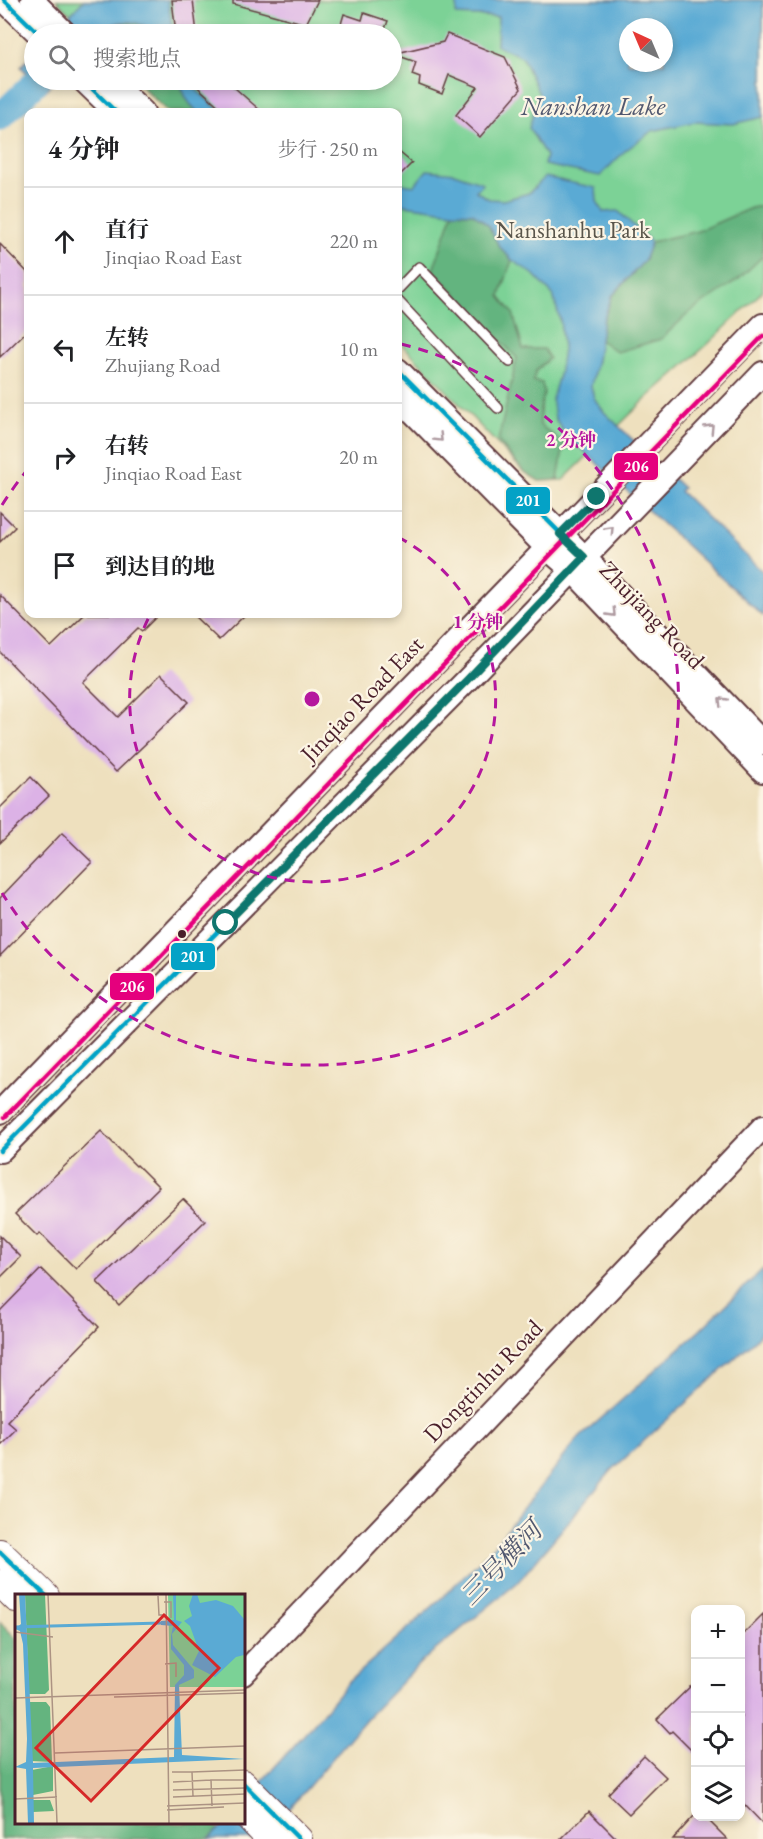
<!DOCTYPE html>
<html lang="zh">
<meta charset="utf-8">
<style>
:root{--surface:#fff;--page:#f6f6f6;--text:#202124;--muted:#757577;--line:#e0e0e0}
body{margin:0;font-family:"EB Garamond","Noto Serif SC",serif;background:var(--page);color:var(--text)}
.controls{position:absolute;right:18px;bottom:18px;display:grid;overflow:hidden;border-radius:12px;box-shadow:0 3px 9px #0003}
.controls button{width:54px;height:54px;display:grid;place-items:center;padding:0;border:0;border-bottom:2px solid var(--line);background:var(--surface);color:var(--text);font:30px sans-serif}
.compass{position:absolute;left:619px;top:18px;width:54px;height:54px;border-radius:50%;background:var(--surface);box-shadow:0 3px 9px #0003;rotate:316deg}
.stop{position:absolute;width:18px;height:18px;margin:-14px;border:4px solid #0f766e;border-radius:50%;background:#fff}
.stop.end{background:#0f766e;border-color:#fff;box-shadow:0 2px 6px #0008}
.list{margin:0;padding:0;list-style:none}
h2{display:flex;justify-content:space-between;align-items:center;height:78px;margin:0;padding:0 24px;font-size:26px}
h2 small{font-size:20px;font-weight:400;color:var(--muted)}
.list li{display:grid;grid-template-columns:39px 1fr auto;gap:18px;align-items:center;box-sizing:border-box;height:108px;padding:0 24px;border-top:2px solid var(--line)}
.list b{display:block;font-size:22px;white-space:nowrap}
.list p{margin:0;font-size:20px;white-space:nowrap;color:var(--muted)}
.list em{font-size:20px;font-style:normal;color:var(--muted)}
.icon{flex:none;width:33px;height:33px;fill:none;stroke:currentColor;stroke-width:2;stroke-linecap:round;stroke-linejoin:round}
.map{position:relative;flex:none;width:763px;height:1839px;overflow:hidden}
.search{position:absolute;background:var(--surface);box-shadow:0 3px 9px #0003;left:24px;top:24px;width:378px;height:66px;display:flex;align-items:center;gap:15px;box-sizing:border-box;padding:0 21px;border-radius:33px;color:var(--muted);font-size:22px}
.panel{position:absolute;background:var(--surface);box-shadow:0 3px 9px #0003;left:24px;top:108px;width:378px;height:510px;border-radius:12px}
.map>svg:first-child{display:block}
</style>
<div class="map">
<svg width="763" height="1839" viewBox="0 0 763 1839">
<rect width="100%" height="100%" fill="#fcf5e5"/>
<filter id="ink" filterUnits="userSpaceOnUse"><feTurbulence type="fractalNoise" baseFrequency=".0167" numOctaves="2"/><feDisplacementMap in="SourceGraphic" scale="12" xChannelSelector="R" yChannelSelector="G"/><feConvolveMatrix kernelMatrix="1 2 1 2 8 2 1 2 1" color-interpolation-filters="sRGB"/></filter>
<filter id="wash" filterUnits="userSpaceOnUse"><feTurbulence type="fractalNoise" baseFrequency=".008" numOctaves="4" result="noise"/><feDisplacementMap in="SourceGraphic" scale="24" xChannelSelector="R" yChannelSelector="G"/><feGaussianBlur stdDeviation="1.35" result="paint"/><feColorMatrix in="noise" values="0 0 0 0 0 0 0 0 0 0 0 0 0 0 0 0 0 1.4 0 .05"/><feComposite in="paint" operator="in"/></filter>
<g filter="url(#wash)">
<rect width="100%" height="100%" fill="#eee0be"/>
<!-- green -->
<path fill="#7bd296" stroke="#627860" stroke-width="1.5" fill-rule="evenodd" d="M 56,0 L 763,0 L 763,291 L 708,344 L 647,398 L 563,480 L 539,481 L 523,471 L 398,340 L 398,112 L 168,112 L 135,80 L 392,80 L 392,34 L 90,34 ZM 628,27 L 664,27 L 664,63 L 628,63 Z"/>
<!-- forest -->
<g fill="#64b47f" stroke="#576a55" stroke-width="1.5">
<polygon points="139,22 155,31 157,34 102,34 113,24"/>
<path d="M 135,80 L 180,80 C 183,94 187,102 198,112 L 168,112 Z"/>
<polygon points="763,206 763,256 739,279 690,312 661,339 617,352 600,340 603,321 612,296 644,261 651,242 698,231 751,208"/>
<polygon points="453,212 473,213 489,226 499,246 512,260 500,296 513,313 523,349 544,349 549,358 536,371 533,381 542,383 544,393 540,410 540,425 564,443 558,480 539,481 523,471 498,441 517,358 433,270"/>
<polygon points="0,1622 16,1638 16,1822 212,1823 219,1829 209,1839 0,1839"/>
</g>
<!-- water -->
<g fill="#5aaad4" stroke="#526480" stroke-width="1.5" fill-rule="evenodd">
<path d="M 84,0 L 168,0 L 173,34 L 157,34 C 147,24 128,19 114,24 C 110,26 106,31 102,34 L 52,34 Z"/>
<path d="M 456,0 L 763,0 L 763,117 L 733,124 L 694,122 L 652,131 L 625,151 L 600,176 L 544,165 L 546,156 L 529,128 L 539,94 L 522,57 L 497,46 L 498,17 L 456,15 L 457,1 ZM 628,27 L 664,27 L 664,63 L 628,63 Z"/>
<polygon points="34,52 34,80 56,80 45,91 21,67"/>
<path d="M 180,80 L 191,80 L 192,86 L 221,112 L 198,112 C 187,102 183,94 180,80 Z"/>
<polygon points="427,170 454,173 483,183 476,191 489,199 504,200 529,193 545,177 596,188 597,201 603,212 618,211 651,242 644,261 612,296 603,321 597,360 591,386 594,398 604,412 683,488 680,491 763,572 763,616 588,455 561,428 555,418 552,399 559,375 563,349 560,320 553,295 533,274 512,260 499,246 489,226 473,213 453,212 398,204 398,183 414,186"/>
<polygon points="763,1269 763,1330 757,1338 612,1470 517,1583 421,1662 366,1719 264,1839 209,1839 225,1823 243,1822 243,1802 309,1729 348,1682 434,1605 489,1552 577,1440 699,1331"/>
</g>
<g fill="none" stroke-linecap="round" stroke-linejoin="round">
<!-- river -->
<polyline stroke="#5aaad4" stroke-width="27" points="0,117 36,82"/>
</g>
<g id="blocks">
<!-- building -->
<g fill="#dcb2e6">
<polygon points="172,0 193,0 197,34 176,34"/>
<polygon points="233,0 318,0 306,24 233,4"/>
<polygon points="364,13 388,21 383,34 338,34 344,14 362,20"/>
<polygon points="447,34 505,57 521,89 480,137 456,115 478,87 449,75 442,94 419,85 420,78 412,75 416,62 393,54 443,42"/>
<polygon points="190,80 226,80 262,112 225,112"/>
<polygon points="398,151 412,163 398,177"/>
<polygon points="0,244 28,273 28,330 0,357"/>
<polygon points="0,512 15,527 0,542"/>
<polygon points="0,595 51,647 85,614 159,614 142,631 138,628 83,682 118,717 161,674 189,702 116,772 0,652"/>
<polygon points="192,614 246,614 219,640"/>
<polygon points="31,777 49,796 0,843 0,808"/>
<polygon points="62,833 92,862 0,956 0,898"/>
<polygon points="101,1131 136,1166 137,1165 159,1187 76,1269 40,1233 37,1236 15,1214"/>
<polygon points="183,1199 205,1221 119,1305 97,1282"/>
<polygon points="0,1236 21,1257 0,1278"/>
<polygon points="41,1269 99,1327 7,1421 16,1429 0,1445 0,1311"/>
<polygon points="763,1614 763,1824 741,1801 741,1636"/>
<polygon points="696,1681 696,1755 672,1731 670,1733 657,1719"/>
<polygon points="644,1756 666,1777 629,1814 608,1794"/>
<polygon points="589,1811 617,1839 561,1839"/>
<polygon points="694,1816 704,1816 727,1839 673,1839"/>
</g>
</g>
</g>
<g filter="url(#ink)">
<use href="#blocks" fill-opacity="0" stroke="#633c41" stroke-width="1.5"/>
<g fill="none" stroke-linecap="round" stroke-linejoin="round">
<!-- service casing -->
<g stroke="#633c41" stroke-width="12">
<g id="service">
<polyline points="398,289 419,267 510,362"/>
<polyline points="398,301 498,408"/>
</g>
</g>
<!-- tertiary casing -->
<g stroke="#633c41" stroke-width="26">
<g id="tertiary">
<polyline points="4,0 39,34"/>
<polyline points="32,0 66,34"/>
<polyline points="83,80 116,112"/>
<polyline points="110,80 143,112"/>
<polyline points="398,370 584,557 763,743"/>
<polyline points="398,397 547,548 572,570 763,771"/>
<polyline points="0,1112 763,325"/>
<polyline points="0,1151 467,680 763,373"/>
<polyline points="243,1674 763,1127"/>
</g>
</g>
<!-- secondary casing -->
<g stroke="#633c41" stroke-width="28">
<g id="secondary">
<polyline points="0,1552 46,1596"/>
<polyline points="0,1583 16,1599"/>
<polyline points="243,1783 299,1839"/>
<polyline points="243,1812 269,1839"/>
</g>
</g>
<!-- service -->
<use href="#service" stroke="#fff" stroke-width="9"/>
<!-- tertiary -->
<use href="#tertiary" stroke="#fff" stroke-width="22"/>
<!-- secondary -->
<use href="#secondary" stroke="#fff" stroke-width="26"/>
<!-- bus-1 casing -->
<g stroke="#fcf5e5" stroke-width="9">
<g id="bus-1">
<polyline points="4,0 39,34"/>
<polyline points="83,80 116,112"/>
<polyline points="0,1151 467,680 584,557 398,370"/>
<polyline points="0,1552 46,1596"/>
<polyline points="243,1783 299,1839"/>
</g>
</g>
<!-- bus-2 casing -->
<g stroke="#fcf5e5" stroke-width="9">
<polyline id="bus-2" points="5,1117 763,336"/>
</g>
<!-- bus-1 -->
<use href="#bus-1" stroke="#04a2c6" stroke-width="4.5"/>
<!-- bus-2 -->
<use href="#bus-2" stroke="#e5007d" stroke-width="4.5"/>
</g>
<!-- one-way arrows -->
<defs><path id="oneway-chevron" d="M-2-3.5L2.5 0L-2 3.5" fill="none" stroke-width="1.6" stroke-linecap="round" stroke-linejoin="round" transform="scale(1.5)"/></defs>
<g stroke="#ae9aa0">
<use href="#oneway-chevron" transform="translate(710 428) rotate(-46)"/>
<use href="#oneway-chevron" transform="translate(439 438) rotate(45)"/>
<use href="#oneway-chevron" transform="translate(610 530) rotate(-46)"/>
<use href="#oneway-chevron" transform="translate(612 613) rotate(46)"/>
<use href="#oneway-chevron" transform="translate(722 701) rotate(-134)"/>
</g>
</g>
<g fill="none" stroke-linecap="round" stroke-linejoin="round" filter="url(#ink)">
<!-- route -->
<polyline stroke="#0f766e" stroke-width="8" points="226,923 467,680 584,557 560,534 597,497"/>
</g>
<!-- distance rings -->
<g fill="none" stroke="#b5179e" stroke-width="3" stroke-dasharray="10 8">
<path d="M398 537A183 183 0 1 1 150 615"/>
<path d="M2 505A366 366 0 0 1 28 469M401 344A366 366 0 1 1 2 893"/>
</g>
<!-- markers -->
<circle fill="#4a1f2b" stroke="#fcf5e5" stroke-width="2" cx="182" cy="934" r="5"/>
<g text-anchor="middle" stroke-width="4.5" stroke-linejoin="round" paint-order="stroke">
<!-- park labels -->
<g font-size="24" fill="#59554b" stroke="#fcf5e5">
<text x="573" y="238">Nanshanhu Park</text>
</g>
<!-- street labels -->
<g font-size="24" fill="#4a1f2b" stroke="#fcf5e5">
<text transform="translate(652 615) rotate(46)" y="8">Zhujiang Road</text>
<text transform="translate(362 699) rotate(-46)" y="8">Jinqiao Road East</text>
<text transform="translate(483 1381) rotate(-46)" y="8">Dongtinhu Road</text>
</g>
<!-- water labels -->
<g font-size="26" font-style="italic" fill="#50576f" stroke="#fcf5e5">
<text x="593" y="115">Nanshan Lake</text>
<text transform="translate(501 1563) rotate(-46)" y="9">三号横河</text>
</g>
</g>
<!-- overview -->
<g transform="translate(15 1594)">
<rect width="230" height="230" fill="#eee0be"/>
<path d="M 153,0 L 229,0 L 229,93 L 155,93 Z" fill="#7bd296"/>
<path d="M 10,0 L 30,0 L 34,96 L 30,100 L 14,100 ZM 14,108 L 31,108 L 35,113 L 37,168 L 16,167 ZM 38,172 L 38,197 L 18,201 L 17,176 ZM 18,206 L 35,206 L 39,217 L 18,218 Z" fill="#64b47f"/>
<path d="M 4,0 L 10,0 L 18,169 L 159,163 L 160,91 L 169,81 L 169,71 L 156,55 L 156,42 L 158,32 L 146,31 L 146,27 L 159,26 L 158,0 L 161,0 L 161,26 L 167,28 L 157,40 L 158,51 L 179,76 L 179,84 L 164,91 L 167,161 L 229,165 L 18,174 L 19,229 L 13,229 L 11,175 L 0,173 L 11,168 L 12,145 L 8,50 L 5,37 L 0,35 L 6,30 ZM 178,0 L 182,0 L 185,9 L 201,6 L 218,12 L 229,25 L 229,61 L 221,63 L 200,83 L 177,71 L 184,57 L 175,32 L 169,27 L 177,22 L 174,12 Z" fill="#5aaad4"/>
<path fill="none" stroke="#5aaad4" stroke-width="3" d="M 0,33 L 146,29"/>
<path fill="none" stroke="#ac9383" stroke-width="1.5" d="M 33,0 L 42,229M 151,0 L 154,229M 143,2 L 144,21 L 151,21M 149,8 L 156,8 L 156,24M 0,38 L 38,43M 150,70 L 161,69 L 161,83M 99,103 L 230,99M 0,104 L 230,96M 40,159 L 230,152M 157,178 L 177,178M 158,188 L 196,186M 158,196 L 230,194M 178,202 L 177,178 L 230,176M 158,203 L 230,200M 0,205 L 42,203M 152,212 L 230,209M 197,212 L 196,186 L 230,186M 152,216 L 209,213"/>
<path fill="#d62828" fill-opacity="0.15" stroke="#d62828" stroke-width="3" d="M 149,21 L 204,74 L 76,207 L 21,154 Z"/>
<rect width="230" height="230" fill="none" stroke="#4a1f2b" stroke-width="3"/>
</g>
<circle cx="312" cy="699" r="9" fill="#b5179e" stroke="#fcf5e5" stroke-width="3"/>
<g font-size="18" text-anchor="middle" font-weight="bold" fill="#b5179e" stroke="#fcf5e5" stroke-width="4.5" stroke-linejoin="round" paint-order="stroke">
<text x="571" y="446">2 分钟</text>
<text x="478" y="628">1 分钟</text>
</g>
<g stroke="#fcf5e5" stroke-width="2">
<rect x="613" y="452" width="46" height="29" rx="6" fill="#e5007d"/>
<rect x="505" y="486" width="46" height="29" rx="6" fill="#04a2c6"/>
<rect x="170" y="942" width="46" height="29" rx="6" fill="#04a2c6"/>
<rect x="109" y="972" width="46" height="29" rx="6" fill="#e5007d"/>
</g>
<g font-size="16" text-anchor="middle" font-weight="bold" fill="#fff">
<text x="636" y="472">206</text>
<text x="528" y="506">201</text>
<text x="193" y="962">201</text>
<text x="132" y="992">206</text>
</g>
</svg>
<div class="controls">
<button>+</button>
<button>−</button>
<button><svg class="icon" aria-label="locate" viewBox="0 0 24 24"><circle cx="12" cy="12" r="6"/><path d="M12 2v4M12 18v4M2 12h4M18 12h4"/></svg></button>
<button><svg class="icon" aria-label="layers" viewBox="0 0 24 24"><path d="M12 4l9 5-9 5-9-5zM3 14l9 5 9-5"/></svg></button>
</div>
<svg class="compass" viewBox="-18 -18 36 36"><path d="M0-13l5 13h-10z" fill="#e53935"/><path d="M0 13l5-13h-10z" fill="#757577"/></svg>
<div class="stop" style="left:226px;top:923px"></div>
<div class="stop end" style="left:597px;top:497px"></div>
<div class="search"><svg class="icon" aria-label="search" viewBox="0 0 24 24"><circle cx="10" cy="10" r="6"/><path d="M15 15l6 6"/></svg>搜索地点</div>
<section class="panel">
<h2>4 分钟<small>步行 · 250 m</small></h2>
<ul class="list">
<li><svg class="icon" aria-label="ahead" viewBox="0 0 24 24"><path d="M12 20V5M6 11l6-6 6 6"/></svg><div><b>直行</b><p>Jinqiao Road East</p></div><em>220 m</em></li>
<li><svg class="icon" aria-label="left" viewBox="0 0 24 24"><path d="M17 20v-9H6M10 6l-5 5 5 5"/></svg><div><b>左转</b><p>Zhujiang Road</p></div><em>10 m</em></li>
<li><svg class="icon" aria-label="right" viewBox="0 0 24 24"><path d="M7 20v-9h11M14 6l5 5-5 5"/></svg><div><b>右转</b><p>Jinqiao Road East</p></div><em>20 m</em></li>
<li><svg class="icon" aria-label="arrive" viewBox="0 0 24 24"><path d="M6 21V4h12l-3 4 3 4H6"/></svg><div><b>到达目的地</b></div></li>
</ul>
</section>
</div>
